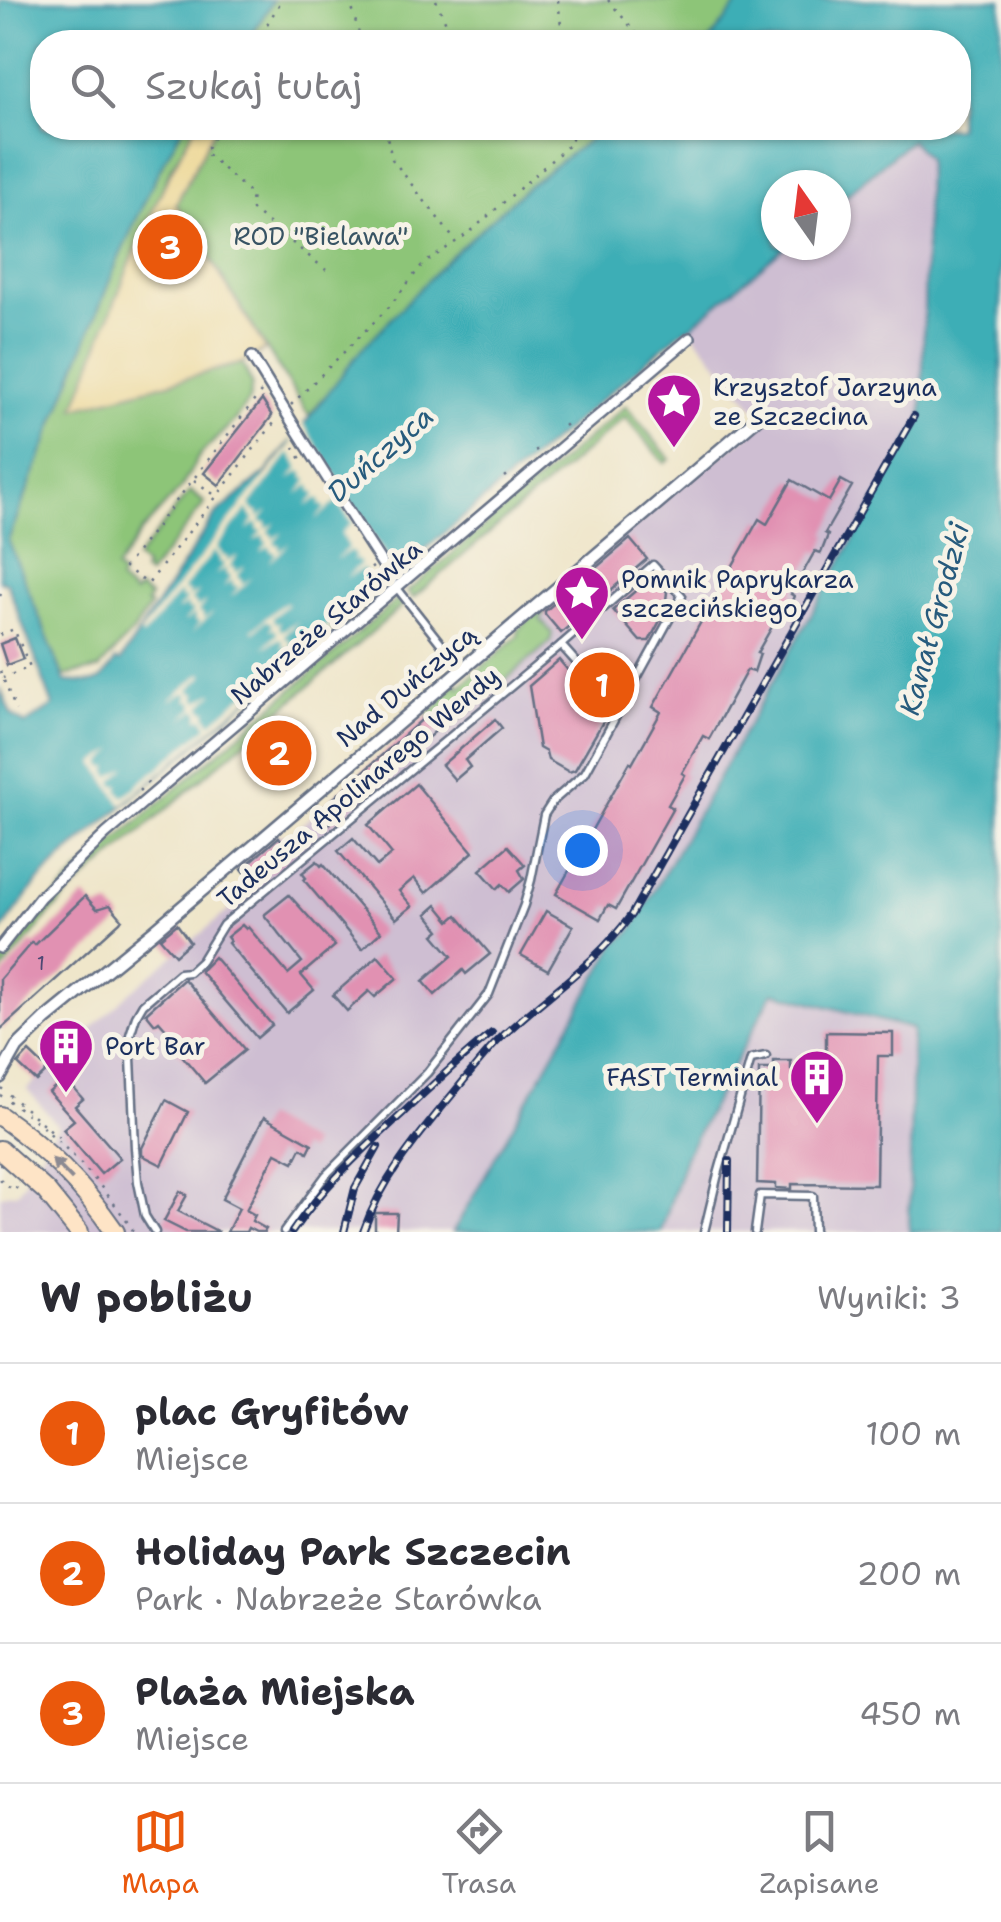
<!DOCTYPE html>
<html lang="pl">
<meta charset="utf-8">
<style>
:root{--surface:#fff;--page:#f7f7f7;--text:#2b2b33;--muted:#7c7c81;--line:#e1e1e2;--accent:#ea580c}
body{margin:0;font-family:"Shantell Sans",sans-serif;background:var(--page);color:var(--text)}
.compass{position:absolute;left:761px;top:170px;width:90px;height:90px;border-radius:50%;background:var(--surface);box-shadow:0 2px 8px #0004;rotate:346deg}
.you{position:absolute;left:582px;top:850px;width:35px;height:35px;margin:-25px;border:8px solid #fff;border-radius:50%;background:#1a73e8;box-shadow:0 0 0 15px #1a73e833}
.badge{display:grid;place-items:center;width:65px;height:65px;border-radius:50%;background:var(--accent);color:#fff;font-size:32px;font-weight:700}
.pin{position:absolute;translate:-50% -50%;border:5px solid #fff;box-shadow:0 2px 10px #0006}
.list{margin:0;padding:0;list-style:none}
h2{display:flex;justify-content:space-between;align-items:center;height:130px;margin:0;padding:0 40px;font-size:42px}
h2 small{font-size:32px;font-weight:400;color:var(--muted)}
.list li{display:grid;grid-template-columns:65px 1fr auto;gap:30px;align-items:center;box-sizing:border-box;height:140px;padding:0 40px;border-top:2px solid var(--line)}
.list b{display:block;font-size:38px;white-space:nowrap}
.list p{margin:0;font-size:32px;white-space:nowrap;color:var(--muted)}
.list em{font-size:32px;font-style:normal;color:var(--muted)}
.icon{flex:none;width:55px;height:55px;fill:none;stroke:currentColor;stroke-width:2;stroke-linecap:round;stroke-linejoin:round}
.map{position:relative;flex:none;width:1001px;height:1232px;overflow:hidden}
.search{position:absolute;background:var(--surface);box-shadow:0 2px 8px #0004;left:30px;right:30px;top:30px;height:110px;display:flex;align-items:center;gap:25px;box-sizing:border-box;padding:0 35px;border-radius:40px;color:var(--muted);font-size:38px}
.sheet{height:550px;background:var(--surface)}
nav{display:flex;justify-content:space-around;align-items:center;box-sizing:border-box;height:140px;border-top:2px solid var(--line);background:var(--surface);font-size:28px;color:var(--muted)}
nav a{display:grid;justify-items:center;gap:5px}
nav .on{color:var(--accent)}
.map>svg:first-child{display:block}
</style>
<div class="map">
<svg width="1001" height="1232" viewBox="0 0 1001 1232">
<rect width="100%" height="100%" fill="#f7f3e8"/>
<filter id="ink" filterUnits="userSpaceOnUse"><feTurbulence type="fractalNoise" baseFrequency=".01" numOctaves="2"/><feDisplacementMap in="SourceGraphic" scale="20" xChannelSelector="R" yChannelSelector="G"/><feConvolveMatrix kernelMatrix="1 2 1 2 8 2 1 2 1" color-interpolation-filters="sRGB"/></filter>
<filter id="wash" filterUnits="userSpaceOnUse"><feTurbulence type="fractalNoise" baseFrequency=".0048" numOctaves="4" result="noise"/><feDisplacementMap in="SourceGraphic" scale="40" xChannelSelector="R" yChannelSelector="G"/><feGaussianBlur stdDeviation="2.25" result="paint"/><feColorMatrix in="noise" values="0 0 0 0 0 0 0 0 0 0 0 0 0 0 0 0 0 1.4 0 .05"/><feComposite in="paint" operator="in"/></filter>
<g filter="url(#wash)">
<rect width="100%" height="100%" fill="#efe6ca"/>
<!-- industrial -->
<g fill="#cebed2">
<polygon points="911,140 927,159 922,419 630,933 616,943 453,1232 0,1232 0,1195 18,1192 58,1126 27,1089 130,992 257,887 239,867 277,835 290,835 427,715 439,728 447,730 550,642 552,632 540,619 545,606 661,500 766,422 689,328 787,245 836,245 836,204"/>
<polygon points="772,991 913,1029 909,1232 661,1232 685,1157"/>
</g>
<!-- green -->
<g fill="#8dc578" stroke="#547a6b" stroke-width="2.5">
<polygon points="273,0 754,0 725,42 248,42"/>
<polygon points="182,128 194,128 170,170 76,407 242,363 252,384 249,400 234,421 199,456 181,488 142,531 116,569 122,575 119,581 134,594 139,589 150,597 146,603 150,606 135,629 99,669 63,676 8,540 117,262 155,178"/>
<polygon points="215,128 625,128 322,399 309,416 176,204"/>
<polygon points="626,406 670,459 665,463 625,417 413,598 407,592"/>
<polygon points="190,491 205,503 148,575 143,571 146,567 136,559"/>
<polygon points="398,599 403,605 75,888 47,917 0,974 0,965 30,925 80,871"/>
<polygon points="545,606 547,609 540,619 552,633 550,642 447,730 439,728 427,715 440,703 437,698 454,683 459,687 518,636 518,629"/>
</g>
<!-- sand -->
<path fill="#eeda9e" stroke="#84847e" stroke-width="2.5" d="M 194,128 L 215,128 L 176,204 L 266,349 L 242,363 L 75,408 C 111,313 144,216 194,128 Z"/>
<!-- water -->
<path fill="#3daeb6" stroke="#2c6e8a" stroke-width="2.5" d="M 0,0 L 273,0 L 248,42 L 42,42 L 42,128 L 182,128 L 155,178 L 117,262 L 8,540 L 65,681 C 97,683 97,688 116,660 L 120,662 L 215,515 L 267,472 L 361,350 L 448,259 L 528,186 L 604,128 L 958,128 L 958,42 L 709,42 L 741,0 L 1001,0 L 1001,1232 L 909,1232 L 912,1029 L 773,992 L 685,1157 L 661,1232 L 453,1232 L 616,943 L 630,933 L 922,419 L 927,159 L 911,140 L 836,204 L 836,185 L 776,185 L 776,245 L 787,245 L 689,328 L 687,327 L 64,856 L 36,884 L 0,933 L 0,688 L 11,714 L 25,724 L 53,706 L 7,583 L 0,581 Z"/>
<!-- pier -->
<polygon fill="#efe6ca" points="303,423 345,490 343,496 357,518 361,516 397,575 382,585 122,805 95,763 116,749 102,763 105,768 109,767 107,772 110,777 127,767 113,781 115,786 120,785 118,790 124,797 208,726 203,718 198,719 200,714 197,709 181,719 193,709 194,705 192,700 187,701 189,697 186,692 169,701 184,688 202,673 204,675 189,689 192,693 197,693 195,697 198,702 215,692 201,706 204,711 208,710 206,715 211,723 291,655 286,647 281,648 283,643 280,638 263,648 277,634 274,629 270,630 272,625 269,621 265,621 253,632 252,630 267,617 285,602 287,604 272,618 275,623 280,622 278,626 281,631 298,621 284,635 286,640 291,639 289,644 294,652 373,586 368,577 364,578 366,574 363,568 346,578 360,564 357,559 353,560 355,555 351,550 334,560 349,547 341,533 352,523 337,501 314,521 325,508 323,505 319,506 321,502 318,498 305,507 316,495 314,491 311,492 312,488 310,485 297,494 308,481 306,478 302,478 304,475 301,471 288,480 299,468 290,453 250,505 255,512 258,512 258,518 269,511 260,521 262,523 266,522 266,529 276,522 268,532 269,534 272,534 272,539 283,532 274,542 276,545 279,544 279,550 290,543 268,564 276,553 271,551 270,546 260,552 268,542 264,541 264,535 253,541 262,531 257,530 258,526 256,523 246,530 254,520 247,509 217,547 224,557 227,556 227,562 238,555 230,566 231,568 234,567 235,573 245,566 237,576 238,579 241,578 242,584 253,577 230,598 238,587 236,585 233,586 233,580 223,587 231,577 229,574 226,575 226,568 215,575 224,565 222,562 219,563 220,559 214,551 183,589 185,592 189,591 189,597 200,590 191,600 193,603 196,602 196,608 207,601 198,611 200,614 203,613 203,619 214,612 192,633 200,622 195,621 195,614 184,622 193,611 191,609 188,610 188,604 177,611 186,600 184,598 181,599 180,592 143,636 140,633 266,475 292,442 290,439 298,424 300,426"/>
<g id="blocks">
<!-- building -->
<g fill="#e191b2">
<polygon points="262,400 272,416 219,485 204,473"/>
<polygon points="792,480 829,501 841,480 852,486 825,533 828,535 821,553 815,551 791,594 794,596 787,613 781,611 757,653 760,654 754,672 747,670 709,739 703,736 682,773 685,775 668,805 673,808 616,909 608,905 600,919 556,894 630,762 632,764 661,712 653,707 759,519 767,524"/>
<polygon points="630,539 647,559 561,633 545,614 545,611"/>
<polygon points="653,576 667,592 666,600 669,604 649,641 640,641 613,610"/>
<polygon points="15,638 23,659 7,665 0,644"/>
<polygon points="559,660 603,711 604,720 575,770 569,772 548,760 546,752 539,748 529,686"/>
<polygon points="427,715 439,728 329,824 318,812"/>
<polygon points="495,719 502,728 465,760 470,767 455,780 442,765"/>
<polygon points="416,784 473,852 426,893 414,878 399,891 412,906 396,919 338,851 353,838 377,866 392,854 368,825"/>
<polygon points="279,837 292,853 270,872 268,869 259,876 253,869 247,875 242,869"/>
<polygon points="508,846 525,865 519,870 524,879 509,892 502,884 497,889 480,870"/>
<polygon points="317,861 321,866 323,864 381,932 362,949 304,880 306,878 302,873"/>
<polygon points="289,895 335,946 301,975 314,990 287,1013 228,943 230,941 227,937 242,925 246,929 248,927 288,974 302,962 264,915"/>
<polygon points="85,896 97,909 110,905 122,919 120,922 0,1030 0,979 32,942 35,945"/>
<polygon points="437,905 450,921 457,915 490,954 466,974 463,970 435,995 423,981 452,956 434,935 440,930 427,914"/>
<polygon points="546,911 573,926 548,970 521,955"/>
<polygon points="177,924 190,942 175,955 160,938"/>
<polygon points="378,956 397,978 375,997 369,991 347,1011 333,995"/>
<polygon points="214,957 272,1025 257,1038 200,971"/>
<polygon points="184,979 245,1050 205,1083 173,1045 172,1041 175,1039 159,1021 155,1024 146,1013"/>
<polygon points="826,1032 893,1033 893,1056 878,1056 876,1185 792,1184 792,1189 776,1188 776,1184 757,1183 759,1069 774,1069 774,1061 791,1061 791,1070 826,1070"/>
<polygon points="29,1052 48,1070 36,1081 18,1064"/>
<polygon points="65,1078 83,1099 75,1106 120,1158 101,1174 63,1129 74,1120 49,1092"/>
<polygon points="166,1100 188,1112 162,1165 142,1155 142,1148"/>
<polygon points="264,1117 312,1144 308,1152 301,1148 294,1162 276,1153 246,1210 255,1215 252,1221 266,1229 264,1232 256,1232 248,1228 246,1232 227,1232 239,1208 222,1199"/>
<polygon points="180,1191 187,1195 178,1211 219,1232 186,1232 164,1221"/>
<polygon points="375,1213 397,1213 396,1232 375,1232"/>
</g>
</g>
</g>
<g filter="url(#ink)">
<use href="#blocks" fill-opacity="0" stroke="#656f84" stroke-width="2.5"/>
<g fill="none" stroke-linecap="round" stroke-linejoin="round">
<!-- service casing -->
<g stroke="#656f84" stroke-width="11">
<g id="service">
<polyline points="397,588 461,669"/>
<polyline points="155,1232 145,1216 138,1182 135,1148 130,1035 136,1016 143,1004 179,973 189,972 201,961 223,925 561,645"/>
<polyline points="284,1232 326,1175 427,1073 489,994 524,905 531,880 544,815 553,801 585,773 682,596 653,565 561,645 620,711"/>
<polyline points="704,1232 717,1178 751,1059 766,1056"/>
<polyline points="755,1232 760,1195 813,1196 814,1232"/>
</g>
</g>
<!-- pedestrian casing -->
<g stroke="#656f84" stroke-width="14">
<g id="pedestrian">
<polyline points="252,357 295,427"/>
<polyline points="336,492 357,525"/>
<polyline points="0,948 40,897 106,834 690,338"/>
</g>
</g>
<!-- minor casing -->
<g stroke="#656f84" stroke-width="16">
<polyline id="minor" points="0,1077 17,1047 46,1019 154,931 760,416"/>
</g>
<!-- secondary casing -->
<g stroke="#656f84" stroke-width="22">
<g id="secondary">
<path d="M 0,1116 C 45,1147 84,1187 115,1232"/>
<polyline points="0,1150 46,1191 79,1232"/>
</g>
</g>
<!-- path -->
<g stroke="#656f84" stroke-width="2.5" stroke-dasharray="2.5 8" stroke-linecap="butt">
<polyline points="350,0 361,42"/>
<polyline points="436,0 454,42"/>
<polyline points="558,0 563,42"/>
<polyline points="608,0 644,42"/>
<polyline points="256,42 282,0"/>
<polyline points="219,128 205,152 251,194 252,210 326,270"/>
<polyline points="385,128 392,159 454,239"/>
<polyline points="497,128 501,133"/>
<polyline points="261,392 125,567 148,584 278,418"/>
<polyline points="291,405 389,307 422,265 470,232 571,143 574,128"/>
<polyline points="564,426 569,422"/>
<polyline points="294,447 302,461 304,459"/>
<polyline points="535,451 539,448"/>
<polyline points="505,477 510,473"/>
<polyline points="194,480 216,496"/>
<polyline points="373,567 370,569 379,582"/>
<polyline points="0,596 1,594"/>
<polyline points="354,610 352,608 366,597"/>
<polyline points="0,635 14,629 30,667 3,678"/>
<polyline points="0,671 16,710"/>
<polyline points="253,695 251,694 265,682"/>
<polyline points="139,791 152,778"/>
<polyline points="1,1088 61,1139 59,1141"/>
<path d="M 0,1095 C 52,1129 100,1179 134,1232"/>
<polyline points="0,1179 14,1191 17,1187"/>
</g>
<!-- service -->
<use href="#service" stroke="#fff" stroke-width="6"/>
<!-- pedestrian -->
<use href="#pedestrian" stroke="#fff" stroke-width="9"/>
<!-- minor -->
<use href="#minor" stroke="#fff" stroke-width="11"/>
<!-- secondary -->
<use href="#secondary" stroke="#fee4c6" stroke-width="18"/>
<!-- rail casing -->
<g stroke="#1b2f5e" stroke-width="8">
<g id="rail">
<path d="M 292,1232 C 323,1186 364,1149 404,1112 C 433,1085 461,1057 492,1033"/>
<polyline points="344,1232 355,1188 378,1147"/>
<path d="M 363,1232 C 382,1178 420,1134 456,1090 C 473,1070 488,1049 507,1032 C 550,992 596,964 631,915 L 914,416"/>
<polyline points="728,1232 729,1161"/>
</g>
</g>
<!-- rail -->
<use href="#rail" stroke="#f7f3e8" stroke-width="4" stroke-dasharray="11" stroke-linecap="butt"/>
<!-- pedestrian-bridge casing -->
<g stroke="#656f84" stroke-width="14" stroke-linecap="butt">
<g id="pedestrian-bridge">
<polyline points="295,427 336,492"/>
<polyline points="357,525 392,579"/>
</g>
</g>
<!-- pedestrian-bridge -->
<use href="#pedestrian-bridge" stroke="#fff" stroke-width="9"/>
</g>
<!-- one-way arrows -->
<defs><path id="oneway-solid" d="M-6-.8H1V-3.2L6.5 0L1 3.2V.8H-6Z" transform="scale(2.5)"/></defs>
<use fill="#8c8a92" href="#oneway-solid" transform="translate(62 1169) rotate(-134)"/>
</g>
<!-- icons -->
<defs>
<g id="sight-pin" transform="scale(2.875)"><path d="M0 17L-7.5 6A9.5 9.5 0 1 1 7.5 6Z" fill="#b5179e" stroke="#f7f3e8"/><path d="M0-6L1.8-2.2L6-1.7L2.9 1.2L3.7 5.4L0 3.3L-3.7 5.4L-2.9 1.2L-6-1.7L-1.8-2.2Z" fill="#fff"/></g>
<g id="building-pin" transform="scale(2.875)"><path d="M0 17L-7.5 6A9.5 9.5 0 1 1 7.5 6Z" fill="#b5179e" stroke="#f7f3e8"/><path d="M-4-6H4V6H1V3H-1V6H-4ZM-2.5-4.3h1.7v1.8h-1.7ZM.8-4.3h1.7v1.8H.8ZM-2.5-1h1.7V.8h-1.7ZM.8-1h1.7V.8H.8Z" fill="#fff"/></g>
</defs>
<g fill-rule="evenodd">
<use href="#sight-pin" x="674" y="401"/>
<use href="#sight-pin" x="582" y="593"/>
<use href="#building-pin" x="66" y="1046"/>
<use href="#building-pin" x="817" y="1077"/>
</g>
<g text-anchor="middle" stroke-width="10" stroke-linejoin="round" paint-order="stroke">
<!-- number labels -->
<g font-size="20" fill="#4c4873">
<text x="41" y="970">1</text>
</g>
<!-- park labels -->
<g font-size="25" fill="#385464" stroke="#f7f3e8">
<text x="321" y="245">ROD "Bielawa"</text>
</g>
<!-- poi labels -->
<g font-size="25" fill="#1b2f5e" stroke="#f7f3e8" text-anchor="start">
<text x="713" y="396">Krzysztof Jarzyna<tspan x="713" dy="29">ze Szczecina</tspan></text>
<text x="621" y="588">Pomnik Paprykarza<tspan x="621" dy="29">szczecińskiego</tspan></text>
<text x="105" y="1055">Port Bar</text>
<text x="778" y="1086" text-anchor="end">FAST Terminal</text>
</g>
<!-- street labels -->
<g font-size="25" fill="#1b2f5e" stroke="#f7f3e8">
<text transform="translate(326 622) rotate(-40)" y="9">Nabrzeże Starówka</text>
<text transform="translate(406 686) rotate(-40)" y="9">Nad Duńczycą</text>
<text transform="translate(358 787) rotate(-40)" y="9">Tadeusza Apolinarego Wendy</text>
</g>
<!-- water labels -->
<g font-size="28" font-style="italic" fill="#275b7d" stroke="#f7f3e8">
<text transform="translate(380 454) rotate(-41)" y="10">Duńczyca</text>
<text transform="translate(934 619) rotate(-75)" y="10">Kanał Grodzki</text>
</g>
</g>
</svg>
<svg class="compass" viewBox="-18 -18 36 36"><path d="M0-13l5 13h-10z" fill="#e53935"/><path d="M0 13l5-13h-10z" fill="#7c7c81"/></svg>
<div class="you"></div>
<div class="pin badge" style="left:602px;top:685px">1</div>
<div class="pin badge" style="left:279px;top:753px">2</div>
<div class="pin badge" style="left:170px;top:247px">3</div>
<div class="search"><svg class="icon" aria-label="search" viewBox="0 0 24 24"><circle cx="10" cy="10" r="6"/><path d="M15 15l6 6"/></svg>Szukaj tutaj</div>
</div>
<section class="sheet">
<h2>W pobliżu<small>Wyniki: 3</small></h2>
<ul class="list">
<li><span class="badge">1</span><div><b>plac Gryfitów</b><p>Miejsce</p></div><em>100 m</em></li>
<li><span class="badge">2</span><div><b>Holiday Park Szczecin</b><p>Park · Nabrzeże Starówka</p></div><em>200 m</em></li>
<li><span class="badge">3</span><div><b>Plaża Miejska</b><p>Miejsce</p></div><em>450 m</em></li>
</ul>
</section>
<nav>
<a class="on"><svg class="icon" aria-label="map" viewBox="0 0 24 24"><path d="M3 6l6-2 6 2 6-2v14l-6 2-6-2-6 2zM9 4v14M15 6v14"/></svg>Mapa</a>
<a><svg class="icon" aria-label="directions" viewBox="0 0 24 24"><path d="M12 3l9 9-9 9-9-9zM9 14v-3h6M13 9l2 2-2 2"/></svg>Trasa</a>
<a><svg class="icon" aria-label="saved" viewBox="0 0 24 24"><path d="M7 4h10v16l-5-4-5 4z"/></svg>Zapisane</a>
</nav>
